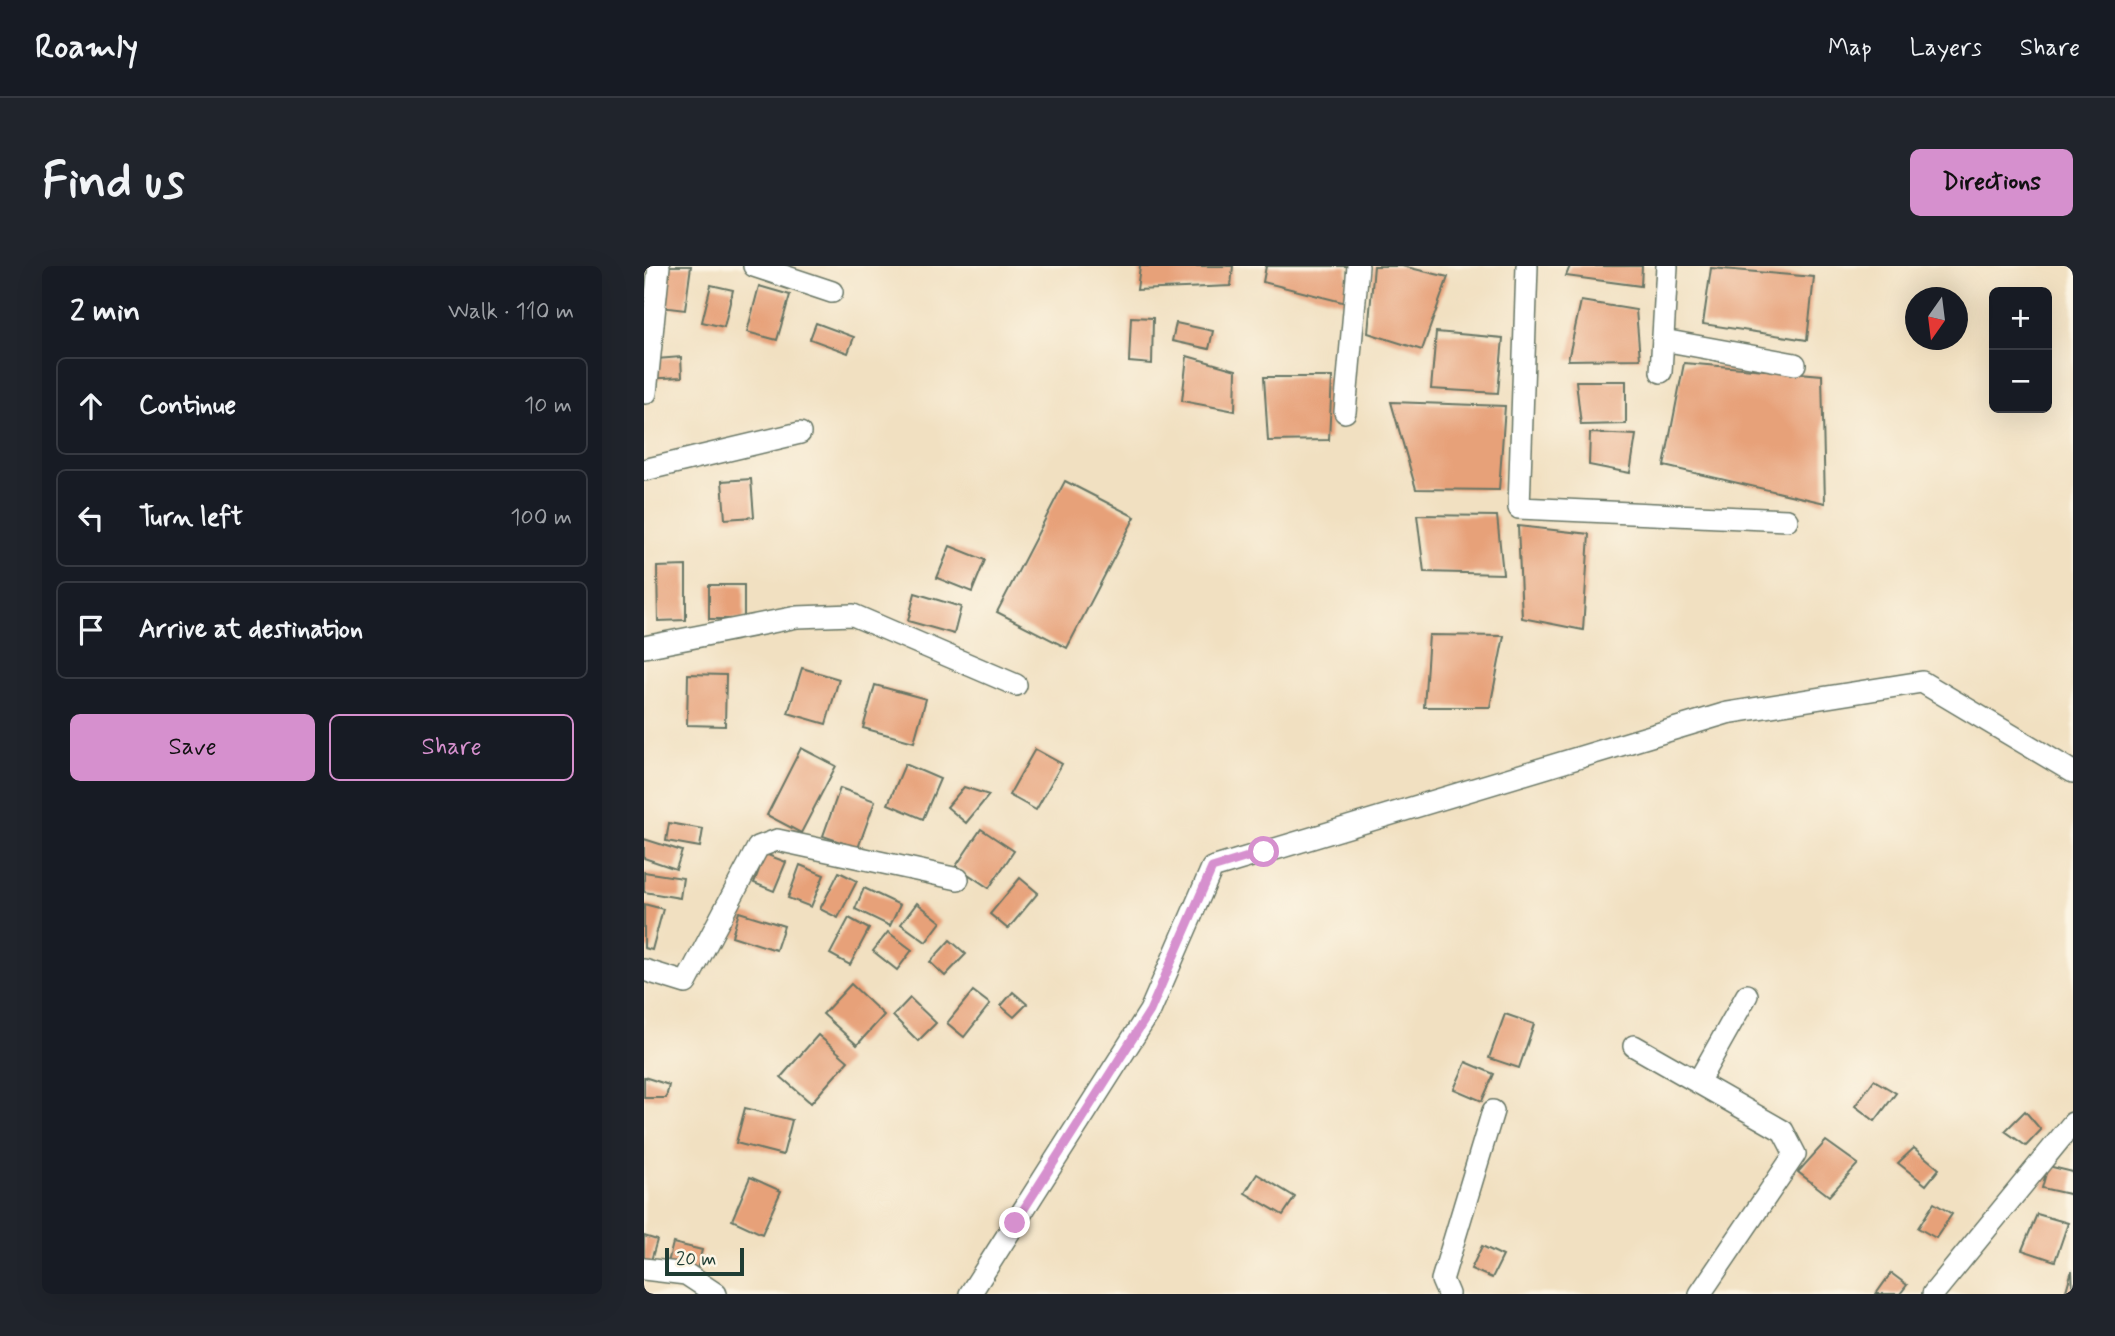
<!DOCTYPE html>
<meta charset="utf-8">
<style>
:root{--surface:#171b24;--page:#20242c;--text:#f1f3f6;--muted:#9ea1a6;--line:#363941;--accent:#d690ce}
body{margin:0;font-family:Mynerve,sans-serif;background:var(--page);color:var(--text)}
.controls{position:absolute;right:21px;top:21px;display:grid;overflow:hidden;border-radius:10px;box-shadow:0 7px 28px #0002}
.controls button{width:63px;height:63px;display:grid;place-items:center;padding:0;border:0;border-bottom:2px solid var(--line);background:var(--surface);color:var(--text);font:35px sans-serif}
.compass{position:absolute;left:1261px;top:21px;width:63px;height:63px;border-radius:50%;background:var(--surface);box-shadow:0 7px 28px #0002;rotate:194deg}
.scale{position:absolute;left:21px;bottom:18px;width:79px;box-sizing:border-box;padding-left:7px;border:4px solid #1f3d34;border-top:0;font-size:19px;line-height:24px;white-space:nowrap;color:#1f3d34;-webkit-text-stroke:5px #fcf5e5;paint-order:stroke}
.stop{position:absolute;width:21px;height:21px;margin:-16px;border:5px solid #d690ce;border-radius:50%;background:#fff}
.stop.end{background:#d690ce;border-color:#fff;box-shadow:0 2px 7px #0008}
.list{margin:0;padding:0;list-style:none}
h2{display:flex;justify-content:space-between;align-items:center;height:91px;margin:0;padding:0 28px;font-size:30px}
h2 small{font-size:23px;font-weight:400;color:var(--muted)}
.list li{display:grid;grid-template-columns:46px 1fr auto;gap:21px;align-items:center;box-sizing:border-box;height:98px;margin:0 14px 14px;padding:0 14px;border:2px solid var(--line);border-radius:10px}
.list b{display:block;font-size:26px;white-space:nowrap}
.list em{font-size:23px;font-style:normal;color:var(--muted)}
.actions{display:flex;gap:14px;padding:21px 28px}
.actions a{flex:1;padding:16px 0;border:2px solid var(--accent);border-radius:10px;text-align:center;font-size:24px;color:var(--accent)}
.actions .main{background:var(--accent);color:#111}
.icon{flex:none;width:38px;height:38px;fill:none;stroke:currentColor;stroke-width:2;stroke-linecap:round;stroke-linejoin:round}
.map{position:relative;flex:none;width:1429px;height:1028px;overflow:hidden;border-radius:10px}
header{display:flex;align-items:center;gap:42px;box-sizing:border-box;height:98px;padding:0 35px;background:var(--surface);border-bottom:2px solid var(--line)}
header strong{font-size:33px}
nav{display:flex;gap:38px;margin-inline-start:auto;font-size:24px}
.intro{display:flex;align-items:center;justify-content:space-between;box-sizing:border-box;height:168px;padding:0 42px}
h1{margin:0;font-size:49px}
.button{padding:18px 32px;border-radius:10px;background:var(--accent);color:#111;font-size:24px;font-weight:700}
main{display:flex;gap:42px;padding:0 42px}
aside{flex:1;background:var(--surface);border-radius:10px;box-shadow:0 7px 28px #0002}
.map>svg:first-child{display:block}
</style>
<header>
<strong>Roamly</strong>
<nav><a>Map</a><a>Layers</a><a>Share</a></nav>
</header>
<div class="intro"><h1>Find us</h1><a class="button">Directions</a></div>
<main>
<aside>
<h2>2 min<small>Walk · 110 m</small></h2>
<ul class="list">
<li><svg class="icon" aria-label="ahead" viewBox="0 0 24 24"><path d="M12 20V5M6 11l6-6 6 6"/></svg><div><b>Continue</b></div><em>10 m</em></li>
<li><svg class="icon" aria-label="left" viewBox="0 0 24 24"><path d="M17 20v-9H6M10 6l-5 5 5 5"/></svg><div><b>Turn left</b></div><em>100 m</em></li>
<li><svg class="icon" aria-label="arrive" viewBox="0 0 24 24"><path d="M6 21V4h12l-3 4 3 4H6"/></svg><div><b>Arrive at destination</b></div></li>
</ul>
<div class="actions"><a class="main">Save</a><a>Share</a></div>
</aside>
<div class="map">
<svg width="1429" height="1028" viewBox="0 0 1429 1028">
<rect width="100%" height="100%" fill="#fcf5e5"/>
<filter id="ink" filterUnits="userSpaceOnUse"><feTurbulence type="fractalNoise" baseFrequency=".0143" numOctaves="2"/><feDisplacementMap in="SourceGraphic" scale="14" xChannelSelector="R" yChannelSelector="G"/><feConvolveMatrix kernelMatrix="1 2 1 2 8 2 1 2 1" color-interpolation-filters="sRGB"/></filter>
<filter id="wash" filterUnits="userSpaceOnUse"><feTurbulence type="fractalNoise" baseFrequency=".00686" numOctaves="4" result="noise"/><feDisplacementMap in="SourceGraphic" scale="28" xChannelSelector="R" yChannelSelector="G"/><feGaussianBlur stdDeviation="1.57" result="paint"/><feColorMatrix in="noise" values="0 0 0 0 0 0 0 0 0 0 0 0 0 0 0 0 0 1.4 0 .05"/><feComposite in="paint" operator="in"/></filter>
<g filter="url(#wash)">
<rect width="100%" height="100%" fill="#f1e0c1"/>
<g id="blocks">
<!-- building -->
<g fill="#e7a179">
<polygon points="21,0 47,0 41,44 16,41"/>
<polygon points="496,0 589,0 587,20 493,24"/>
<polygon points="622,0 703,0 702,37 619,16"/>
<polygon points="730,0 758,0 804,11 778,84 724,67"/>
<polygon points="926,0 998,0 997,20 922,10"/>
<polygon points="1067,2 1170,11 1163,74 1059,58"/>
<polygon points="67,19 89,24 80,61 58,56"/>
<polygon points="115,20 146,29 133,74 103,66"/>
<polygon points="937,35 992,44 996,93 924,94"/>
<polygon points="487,51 509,52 508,98 485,96"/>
<polygon points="172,57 210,71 204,87 166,73"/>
<polygon points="532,57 569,65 565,83 528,75"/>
<polygon points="792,66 859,72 854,127 787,123"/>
<polygon points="543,90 592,104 591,145 538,135"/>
<polygon points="37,91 38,111 0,113 0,94"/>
<polygon points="1040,97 1178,109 1181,237 1020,200"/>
<polygon points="620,111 688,111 685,174 624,175"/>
<polygon points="932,115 982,115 982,158 937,159"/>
<polygon points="747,136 861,140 855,224 772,223"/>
<polygon points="946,167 992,169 986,207 945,199"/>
<polygon points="107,213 110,251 81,253 78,215"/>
<polygon points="421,215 491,251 423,382 353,346"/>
<polygon points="773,249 853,250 859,308 780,306"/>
<polygon points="874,260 945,268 939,364 878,352"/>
<polygon points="306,280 341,294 328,326 293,312"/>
<polygon points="42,300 42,354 14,355 13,301"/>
<rect x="65" y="319" width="35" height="34"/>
<polygon points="271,327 317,341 310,368 264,355"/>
<polygon points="785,369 860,370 846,441 780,441"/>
<polygon points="158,402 195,413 182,458 144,447"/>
<polygon points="44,408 82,409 81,460 43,459"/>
<polygon points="231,419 282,433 270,476 219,462"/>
<polygon points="157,482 192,500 157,567 123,549"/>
<polygon points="391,483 418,498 392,544 365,529"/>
<polygon points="261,498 296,513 279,553 244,538"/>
<polygon points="320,521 345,529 322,557 303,541"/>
<polygon points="196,522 231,535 214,582 179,570"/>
<polygon points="25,557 59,563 56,581 22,575"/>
<polygon points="337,563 370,585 345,622 312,600"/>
<polygon points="0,573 38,585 32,603 0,592"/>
<polygon points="121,588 142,596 130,625 110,617"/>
<polygon points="156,599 180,609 167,641 144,632"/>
<polygon points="0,606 39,612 36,632 0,626"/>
<polygon points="195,606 213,615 194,652 176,643"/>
<polygon points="376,612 394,627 364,663 346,648"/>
<polygon points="220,622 256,639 246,660 211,643"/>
<polygon points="273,637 297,656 282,676 257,658"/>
<polygon points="0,638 19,643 8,684 0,682"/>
<polygon points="95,646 140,660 132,684 88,670"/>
<polygon points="205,652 225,663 206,699 186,688"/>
<polygon points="244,666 268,684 253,704 229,685"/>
<polygon points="306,674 322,688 301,710 286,696"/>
<polygon points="207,718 240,749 213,779 179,748"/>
<polygon points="329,725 346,738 320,771 303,757"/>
<polygon points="369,726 383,738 370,751 357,740"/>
<polygon points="266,732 292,757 274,775 249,750"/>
<polygon points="861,748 890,758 875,802 845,792"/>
<polygon points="174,769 204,795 167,837 137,811"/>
<polygon points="822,796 850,808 838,835 810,823"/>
<polygon points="0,811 25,819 22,832 0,832"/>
<polygon points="1230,814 1252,827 1231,855 1211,840"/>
<polygon points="101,842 148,854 139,889 92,877"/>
<polygon points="1381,845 1397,864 1382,880 1361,865"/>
<polygon points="1182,875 1214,898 1185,930 1154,906"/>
<polygon points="1270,882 1295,903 1282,919 1254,897"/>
<polygon points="1404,900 1429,906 1429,929 1398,922"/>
<polygon points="613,908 651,931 639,949 601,927"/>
<polygon points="106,911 137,925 118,968 88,954"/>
<polygon points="1290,937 1308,948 1292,972 1274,962"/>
<polygon points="1393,948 1424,957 1411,995 1378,984"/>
<polygon points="0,970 13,974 4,1005 0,1004"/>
<polygon points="29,977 58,984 50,1016 21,1009"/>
<polygon points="838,980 859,990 848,1012 827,1003"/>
<polygon points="1428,1004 1429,1028 1421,1028"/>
<polygon points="1247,1007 1263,1019 1256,1028 1232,1028"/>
</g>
</g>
</g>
<g filter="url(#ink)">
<use href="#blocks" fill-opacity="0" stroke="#687665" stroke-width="2"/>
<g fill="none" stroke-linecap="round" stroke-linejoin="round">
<!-- street casing -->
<g stroke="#687665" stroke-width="24">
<g id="street">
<polyline points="110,0 188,26"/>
<polyline points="883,0 875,242 1143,254"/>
<polyline points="1019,74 1151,98"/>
<polyline points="1017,106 1023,0"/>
<polyline points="2,127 15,0"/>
<polyline points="701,146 714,0"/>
<polyline points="0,204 156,167"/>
<polyline points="0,381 153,351 209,349 372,419"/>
<polyline points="0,704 42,717 114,581 133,574 314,613"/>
<polyline points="990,780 1139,865 1151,888 1056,1028"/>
<polyline points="1054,816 1103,729"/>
<polyline points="0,1003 42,1008 72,1028"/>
<polyline points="326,1028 506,745 568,602 1083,447 1278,416 1429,506"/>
<polyline points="804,1028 798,1014 849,845"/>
<polyline points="1289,1028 1429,857"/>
</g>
</g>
<!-- street -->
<use href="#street" stroke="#fff" stroke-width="21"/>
</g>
</g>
<g fill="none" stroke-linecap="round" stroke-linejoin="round" filter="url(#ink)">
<!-- route -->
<polyline stroke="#d690ce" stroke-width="9" points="371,957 506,745 568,602 620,586"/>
</g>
</svg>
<div class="controls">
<button>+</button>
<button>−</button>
</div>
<svg class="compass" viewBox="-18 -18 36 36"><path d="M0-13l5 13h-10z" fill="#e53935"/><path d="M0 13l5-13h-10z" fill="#9ea1a6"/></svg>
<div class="scale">20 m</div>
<div class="stop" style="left:620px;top:586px"></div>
<div class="stop end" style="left:371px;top:957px"></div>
</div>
</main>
